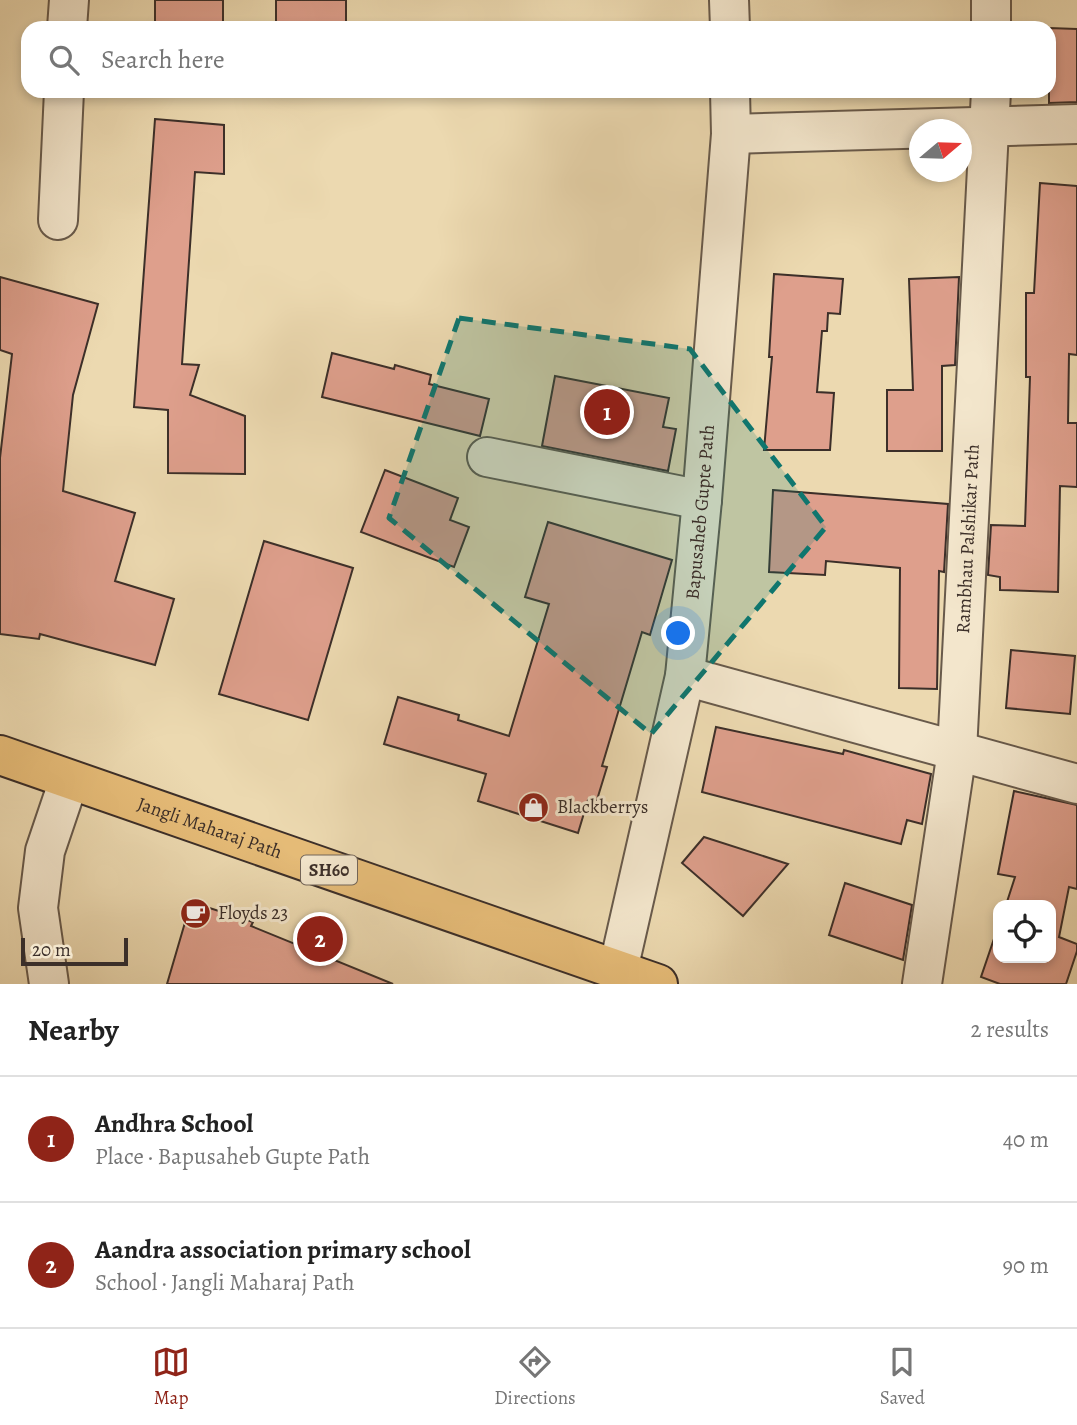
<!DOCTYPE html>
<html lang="en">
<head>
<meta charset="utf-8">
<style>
  :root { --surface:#fff; --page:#f6f6f6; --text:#222; --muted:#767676; --line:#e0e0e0; --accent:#8f2418 }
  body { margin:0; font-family:Alegreya,serif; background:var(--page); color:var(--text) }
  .controls { position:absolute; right:21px; bottom:21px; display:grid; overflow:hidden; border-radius:14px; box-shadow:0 4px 10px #0003 }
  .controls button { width:63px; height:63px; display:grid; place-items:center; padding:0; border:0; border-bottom:2px solid var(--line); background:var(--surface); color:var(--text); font:35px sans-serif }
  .compass { position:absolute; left:909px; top:119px; width:63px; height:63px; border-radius:50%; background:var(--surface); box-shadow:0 4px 10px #0003; rotate:71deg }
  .scale { position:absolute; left:21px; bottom:18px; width:107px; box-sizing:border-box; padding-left:7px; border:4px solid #3c2f29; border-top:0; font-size:19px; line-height:24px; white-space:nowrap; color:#3c2f29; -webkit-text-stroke:5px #f3e6cc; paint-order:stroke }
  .you { position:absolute; left:679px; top:634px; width:24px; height:24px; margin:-18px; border:5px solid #fff; border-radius:50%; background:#1a73e8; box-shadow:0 0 0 10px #1a73e833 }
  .badge { display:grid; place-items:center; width:46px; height:46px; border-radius:50%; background:var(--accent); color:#fff; font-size:23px; font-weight:700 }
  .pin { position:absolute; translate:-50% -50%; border:4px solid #fff; box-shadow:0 2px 7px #0006 }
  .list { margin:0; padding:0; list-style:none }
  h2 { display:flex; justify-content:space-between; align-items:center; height:91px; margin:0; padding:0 28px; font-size:30px }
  h2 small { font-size:23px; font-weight:400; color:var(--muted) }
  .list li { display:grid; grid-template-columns:46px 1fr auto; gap:21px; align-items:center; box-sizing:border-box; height:126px; padding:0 28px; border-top:2px solid var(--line) }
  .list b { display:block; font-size:26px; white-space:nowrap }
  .list p { margin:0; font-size:23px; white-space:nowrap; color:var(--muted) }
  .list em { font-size:23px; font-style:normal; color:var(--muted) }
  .icon { flex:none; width:38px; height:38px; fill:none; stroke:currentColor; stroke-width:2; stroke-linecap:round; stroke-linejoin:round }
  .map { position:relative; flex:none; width:1077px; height:984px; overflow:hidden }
  .search { position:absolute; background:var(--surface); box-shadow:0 4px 10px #0003; left:21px; right:21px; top:21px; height:77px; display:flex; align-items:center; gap:18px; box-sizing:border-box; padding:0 24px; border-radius:21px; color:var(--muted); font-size:26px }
  .sheet { height:343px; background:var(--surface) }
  nav { display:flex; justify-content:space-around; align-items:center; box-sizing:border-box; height:98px; border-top:2px solid var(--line); background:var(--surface); font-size:19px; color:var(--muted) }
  nav a { display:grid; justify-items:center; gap:4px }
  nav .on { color:var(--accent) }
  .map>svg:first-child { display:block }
  .building { fill:#de9f8c; stroke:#3c2f29; stroke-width:2 }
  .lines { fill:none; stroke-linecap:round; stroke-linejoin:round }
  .minor-casing { stroke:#685a4b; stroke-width:42 }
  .major-casing { stroke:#3c2f29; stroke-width:42 }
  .minor { stroke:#f3e6cc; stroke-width:38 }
  .major { stroke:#e6bc78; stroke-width:38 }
  .marked { fill:#0f766e; fill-opacity:0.2; stroke:#0f766e; stroke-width:5; stroke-dasharray:14 9; stroke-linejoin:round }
  .labels { text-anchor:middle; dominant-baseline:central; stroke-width:6; stroke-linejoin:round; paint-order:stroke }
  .shield { fill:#f3e6cc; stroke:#73665a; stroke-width:2 }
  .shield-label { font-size:18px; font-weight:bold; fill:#3c2f29 }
  .street-label { font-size:19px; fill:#3c2f29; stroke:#f3e6cc }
  .poi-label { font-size:19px; fill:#3c2f29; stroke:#f3e6cc; text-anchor:start }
</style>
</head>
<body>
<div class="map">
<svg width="1077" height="984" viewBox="0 0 1077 984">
  <rect width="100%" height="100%" fill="#ecd9b0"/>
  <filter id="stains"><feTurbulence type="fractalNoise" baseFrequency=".00286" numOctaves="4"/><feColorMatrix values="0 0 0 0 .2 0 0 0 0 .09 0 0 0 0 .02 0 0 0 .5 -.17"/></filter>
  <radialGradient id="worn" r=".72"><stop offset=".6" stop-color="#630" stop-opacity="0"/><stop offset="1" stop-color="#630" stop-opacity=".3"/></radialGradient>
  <g class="building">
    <rect x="155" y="0" width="68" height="28"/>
    <rect x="276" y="0" width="70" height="28"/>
    <path d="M 1049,28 L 1077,29 L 1077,102 L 1049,103 Z"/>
    <path d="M 155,119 L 224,125 L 224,174 L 195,172 L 182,364 L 199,365 L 190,395 L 245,416 L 245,474 L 168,473 L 168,410 L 134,407 Z"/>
    <path d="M 1040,183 L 1077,186 L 1077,355 L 1069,354 L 1068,423 L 1077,423 L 1077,487 L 1060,486 L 1058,592 L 1000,590 L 1000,577 L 988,575 L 991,525 L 1025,526 L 1030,377 L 1026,377 L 1026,293 L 1034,293 Z"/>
    <path d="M 774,274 L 843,279 L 840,314 L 828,313 L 827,331 L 822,331 L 817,392 L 834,393 L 830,450 L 764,450 L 772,357 L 769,357 Z"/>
    <path d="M 0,277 L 98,304 L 73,395 L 63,491 L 135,513 L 115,581 L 174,599 L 155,665 L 40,634 L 39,639 L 0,634 L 0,458 L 12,354 L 0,350 Z"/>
    <path d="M 959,277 L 955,365 L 942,366 L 942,451 L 887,451 L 887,390 L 913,390 L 909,279 Z"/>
    <path d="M 332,353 L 394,369 L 395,365 L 431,375 L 429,384 L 489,399 L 480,436 L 322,397 Z"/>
    <path d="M 555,376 L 669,398 L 663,427 L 676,429 L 668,471 L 542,446 Z"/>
    <path d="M 385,470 L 458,498 L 450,520 L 469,527 L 454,567 L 361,532 Z"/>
    <path d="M 773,490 L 948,504 L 944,572 L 939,571 L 937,689 L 899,688 L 900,568 L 826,561 L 825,575 L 769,572 Z"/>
    <path d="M 548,522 L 672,560 L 650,635 L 642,632 L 602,766 L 607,767 L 596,803 L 588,800 L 578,833 L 478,801 L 486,774 L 384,744 L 398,697 L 459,715 L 458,720 L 509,736 L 549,604 L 525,597 Z"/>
    <path d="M 264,541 L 353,568 L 308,720 L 219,694 Z"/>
    <path d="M 1011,650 L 1075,656 L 1070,714 L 1006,708 Z"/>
    <path d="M 716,727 L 843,754 L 844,750 L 931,774 L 922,824 L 907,820 L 901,844 L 702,792 Z"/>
    <path d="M 1014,791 L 1077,805 L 1077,889 L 1069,887 L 1059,937 L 1077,944 L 1077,951 L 1066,984 L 1000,984 L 981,977 L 998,927 L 998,958 L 1051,958 L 1051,905 L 1006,905 L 1015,877 L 998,874 Z"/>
    <path d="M 704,837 L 788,864 L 743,916 L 682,863 Z"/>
    <path d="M 845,883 L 912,905 L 903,960 L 829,935 Z"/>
    <path d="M 191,902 L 253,922 L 251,926 L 393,984 L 167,984 Z"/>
  </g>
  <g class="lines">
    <defs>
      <g id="minor">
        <path d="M 729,0 L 730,28"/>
        <path d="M 67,28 L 69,0"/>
        <path d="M 991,28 L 991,0"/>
        <path d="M 731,134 L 1077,124"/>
        <path d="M 58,220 L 64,91"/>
        <path d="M 487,457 L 702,500"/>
        <path d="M 685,676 L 1077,784"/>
        <path id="s1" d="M 618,970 L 685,676 L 702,500 L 731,134 L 730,91"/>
        <path d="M 49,984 L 38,908 L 45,851 L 69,780"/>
        <path id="s2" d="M 922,984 L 957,751 L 991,91"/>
      </g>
      <g id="major">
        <path id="s3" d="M 0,755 L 658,984"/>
      </g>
    </defs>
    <use href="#minor" class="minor-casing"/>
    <use href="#major" class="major-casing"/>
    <use href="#minor" class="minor"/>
    <use href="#major" class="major"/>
  </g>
  <path class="marked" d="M 459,318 L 690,349 L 826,527 L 651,734 L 389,518 Z"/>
  <defs>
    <symbol id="shop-disc" viewBox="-11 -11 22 22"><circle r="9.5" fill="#8f2418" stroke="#f3e6cc"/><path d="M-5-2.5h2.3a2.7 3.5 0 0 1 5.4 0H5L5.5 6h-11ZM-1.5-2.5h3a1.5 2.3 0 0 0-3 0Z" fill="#fff"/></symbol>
    <symbol id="cafe-disc" viewBox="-11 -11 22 22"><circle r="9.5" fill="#8f2418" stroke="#f3e6cc"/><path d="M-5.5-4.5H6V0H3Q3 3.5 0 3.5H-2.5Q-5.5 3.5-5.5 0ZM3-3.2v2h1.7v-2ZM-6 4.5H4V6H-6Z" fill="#fff"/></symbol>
  </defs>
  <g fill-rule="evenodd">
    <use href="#shop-disc" x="516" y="790" width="35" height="35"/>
    <use href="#cafe-disc" x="178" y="896" width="35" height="35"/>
  </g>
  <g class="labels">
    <rect class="shield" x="301" y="855.5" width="56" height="29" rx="5"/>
    <g class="shield-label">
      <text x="329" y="870">SH60</text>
    </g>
    <g class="street-label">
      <text stroke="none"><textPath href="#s1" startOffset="466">Bapusaheb Gupte Path</textPath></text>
      <text stroke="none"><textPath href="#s2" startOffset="448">Rambhau Palshikar Path</textPath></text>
      <text stroke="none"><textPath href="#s3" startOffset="222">Jangli Maharaj Path</textPath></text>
    </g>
    <g class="poi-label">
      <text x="557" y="807">Blackberrys</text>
      <text x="218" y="913">Floyds 23</text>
    </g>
  </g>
  <rect width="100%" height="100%" filter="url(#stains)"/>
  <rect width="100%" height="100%" fill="url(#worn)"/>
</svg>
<div class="controls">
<button><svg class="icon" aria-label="locate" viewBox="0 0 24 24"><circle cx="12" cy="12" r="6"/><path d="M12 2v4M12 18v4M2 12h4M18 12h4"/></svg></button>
</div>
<svg class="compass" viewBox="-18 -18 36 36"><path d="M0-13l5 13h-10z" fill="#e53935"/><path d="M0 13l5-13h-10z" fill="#767676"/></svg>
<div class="scale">20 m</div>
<div class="you"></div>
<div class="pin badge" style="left:607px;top:412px">1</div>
<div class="pin badge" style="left:320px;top:939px">2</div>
<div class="search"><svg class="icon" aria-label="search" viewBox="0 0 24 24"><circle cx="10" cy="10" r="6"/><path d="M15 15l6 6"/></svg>Search here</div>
</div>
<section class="sheet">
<h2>Nearby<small>2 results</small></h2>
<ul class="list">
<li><span class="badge">1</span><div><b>Andhra School</b><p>Place · Bapusaheb Gupte Path</p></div><em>40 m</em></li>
<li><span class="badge">2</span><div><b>Aandra association primary school</b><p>School · Jangli Maharaj Path</p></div><em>90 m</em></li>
</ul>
</section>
<nav>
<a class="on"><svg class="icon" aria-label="map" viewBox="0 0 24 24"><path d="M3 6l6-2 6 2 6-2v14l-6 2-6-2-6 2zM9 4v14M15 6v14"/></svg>Map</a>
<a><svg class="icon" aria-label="directions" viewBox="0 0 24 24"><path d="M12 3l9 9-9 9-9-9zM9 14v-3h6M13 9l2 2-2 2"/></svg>Directions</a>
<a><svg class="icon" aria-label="saved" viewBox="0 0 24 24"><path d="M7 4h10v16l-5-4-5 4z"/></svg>Saved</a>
</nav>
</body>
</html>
